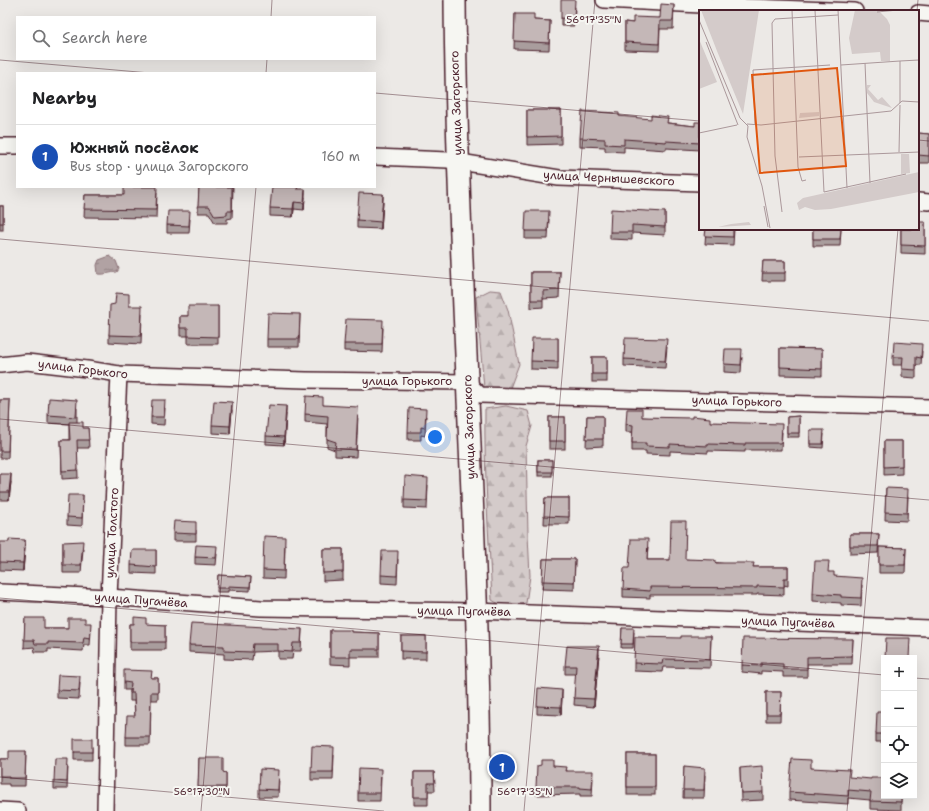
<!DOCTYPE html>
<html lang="en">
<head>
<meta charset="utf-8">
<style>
  :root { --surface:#fff; --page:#f2f2f2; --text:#202124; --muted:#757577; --line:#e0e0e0; --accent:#d1495b }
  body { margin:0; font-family:"Shantell Sans",sans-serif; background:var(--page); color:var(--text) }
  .controls { position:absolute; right:12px; bottom:12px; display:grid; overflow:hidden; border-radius:0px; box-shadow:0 4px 16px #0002 }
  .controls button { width:36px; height:36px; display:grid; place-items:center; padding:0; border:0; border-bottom:1px solid var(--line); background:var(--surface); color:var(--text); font:20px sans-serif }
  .you { position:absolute; left:435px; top:437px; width:14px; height:14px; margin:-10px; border:3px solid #fff; border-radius:50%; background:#1a73e8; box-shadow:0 0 0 6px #1a73e833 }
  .badge { display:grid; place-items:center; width:26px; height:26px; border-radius:50%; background:var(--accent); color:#fff; font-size:13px; font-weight:700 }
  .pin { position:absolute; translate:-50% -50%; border:2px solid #fff; box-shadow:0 1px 4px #0006 }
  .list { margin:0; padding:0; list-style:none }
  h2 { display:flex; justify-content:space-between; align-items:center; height:52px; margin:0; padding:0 16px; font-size:17px }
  h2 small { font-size:13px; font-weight:400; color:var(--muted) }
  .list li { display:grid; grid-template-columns:26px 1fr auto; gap:12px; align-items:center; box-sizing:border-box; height:64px; padding:0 16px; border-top:1px solid var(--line) }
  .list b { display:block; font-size:15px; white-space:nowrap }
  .list p { margin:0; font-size:13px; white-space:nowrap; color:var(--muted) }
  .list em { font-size:13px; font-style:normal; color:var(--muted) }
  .icon { flex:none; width:22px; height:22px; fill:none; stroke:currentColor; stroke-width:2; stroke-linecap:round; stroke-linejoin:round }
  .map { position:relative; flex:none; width:929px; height:811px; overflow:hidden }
  .search { position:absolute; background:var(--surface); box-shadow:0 4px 16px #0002; left:16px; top:16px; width:360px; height:44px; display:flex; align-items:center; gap:10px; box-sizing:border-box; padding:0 14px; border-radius:0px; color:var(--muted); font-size:15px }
  .panel { position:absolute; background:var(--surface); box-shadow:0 4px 16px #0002; left:16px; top:72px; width:360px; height:116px; border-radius:0px }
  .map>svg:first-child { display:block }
  .forest { fill:url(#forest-firs); stroke:#8f757a }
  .water { fill:url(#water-ripples); stroke:#886e73 }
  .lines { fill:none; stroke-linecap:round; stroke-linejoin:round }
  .minor-casing { stroke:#4a1f2b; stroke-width:18 }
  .secondary-casing { stroke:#4a1f2b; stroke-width:24 }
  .minor { stroke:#f6f6f2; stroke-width:15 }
  .secondary { stroke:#f6f6f2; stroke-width:21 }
  .wall { fill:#a99d9d; stroke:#4a1f2b }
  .shaded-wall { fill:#898080; stroke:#4a1f2b }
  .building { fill:#c4b7b7; stroke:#4a1f2b }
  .ticks { fill:none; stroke:#4a1f2b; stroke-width:1; stroke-opacity:0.45 }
  .labels { text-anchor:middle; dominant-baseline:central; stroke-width:4; stroke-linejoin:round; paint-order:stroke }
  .street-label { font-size:12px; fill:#4a1f2b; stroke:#f6f6f2 }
  .inset-road { fill:none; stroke:#ab989b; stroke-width:1 }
  .view { fill:#e0560e; fill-opacity:0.15; stroke:#e0560e; stroke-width:2 }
  .inset-edge { fill:none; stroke:#4a1f2b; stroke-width:2 }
  .ticks-label { font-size:10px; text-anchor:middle; fill:#4a1f2b; stroke:#f6f6f2; stroke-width:4; stroke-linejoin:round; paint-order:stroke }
</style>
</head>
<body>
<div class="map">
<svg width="929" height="811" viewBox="0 0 929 811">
  <defs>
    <pattern id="forest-firs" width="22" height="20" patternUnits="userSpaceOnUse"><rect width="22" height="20" fill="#d4cbca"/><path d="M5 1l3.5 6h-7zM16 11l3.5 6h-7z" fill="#b8aeae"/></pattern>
    <pattern id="water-ripples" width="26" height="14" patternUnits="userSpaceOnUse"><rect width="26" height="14" fill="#b1a2a3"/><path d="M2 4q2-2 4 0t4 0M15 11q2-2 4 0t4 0" fill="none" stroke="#928385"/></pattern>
  </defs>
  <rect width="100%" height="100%" fill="#ece9e6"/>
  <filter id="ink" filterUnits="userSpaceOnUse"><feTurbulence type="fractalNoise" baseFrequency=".025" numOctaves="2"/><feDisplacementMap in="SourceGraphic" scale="8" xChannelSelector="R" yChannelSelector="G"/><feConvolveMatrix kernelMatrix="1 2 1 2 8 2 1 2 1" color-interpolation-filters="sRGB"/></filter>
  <g filter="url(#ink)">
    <g class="forest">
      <path d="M 490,290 L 501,291 L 508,310 L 519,364 L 510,388 L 484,388 L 476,297 Z"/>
      <path d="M 506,406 L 528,411 L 532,426 L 526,446 L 528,535 L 530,576 L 526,603 C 514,606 502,607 492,600 C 489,537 484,473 485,409 Z"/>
    </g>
    <path class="water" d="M 110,256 L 116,261 L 119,269 L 117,272 C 111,272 105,275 98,274 L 97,265 L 99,260 Z"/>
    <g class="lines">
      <defs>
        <g id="minor">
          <path d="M 604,0 L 720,6 L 855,11"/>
          <path d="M 918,13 L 929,14"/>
          <path d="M 0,146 L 17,146"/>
          <path d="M 375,157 L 448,160 L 559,178 L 700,183"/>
          <path d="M 918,201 L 929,202"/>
          <path d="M 0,365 L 27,362 L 87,369 L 119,374 L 306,380 L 467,382 L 480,395 L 929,407"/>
          <path d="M 0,592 L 109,597 L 261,608 L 476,611 L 929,628"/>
          <path d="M 0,810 L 18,811"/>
          <path d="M 105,811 L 109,597 L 119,374"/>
        </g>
        <path id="secondary" d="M 455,0 C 457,270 480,540 480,811"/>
      </defs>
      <use href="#minor" class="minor-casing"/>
      <use href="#secondary" class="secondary-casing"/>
      <use href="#minor" class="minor"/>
      <use href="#secondary" class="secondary"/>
    </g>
    <g class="wall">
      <path d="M 674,5 L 673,29 L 660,29 L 659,51 L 625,50 L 625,22 L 633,23 L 660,18 Z"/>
      <path d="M 575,7 L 574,26 L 561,26 L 561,18 Z"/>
      <path d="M 515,14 L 534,20 L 550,21 L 549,50 L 514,49 Z"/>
      <path d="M 527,110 L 561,110 L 561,144 L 527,145 Z"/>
      <path d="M 619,116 L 668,123 L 695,126 L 700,122 L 700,150 L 666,148 L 666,150 L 624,147 L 624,152 L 605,151 L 605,147 L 580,146 L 580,138 Z"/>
      <path d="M 918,133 L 929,134 L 929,163 L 918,163 L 918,166 Z"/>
      <path d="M 199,187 L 233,187 L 232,218 L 227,219 L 227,223 L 215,223 L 209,213 L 198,213 Z"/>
      <path d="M 298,189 L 305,197 L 304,210 L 294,209 L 293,217 L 270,216 L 270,208 Z"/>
      <path d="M 157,193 L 156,218 L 84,217 L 85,195 L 124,195 Z"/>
      <path d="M 383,202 L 381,229 L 357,228 L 357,220 Z"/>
      <rect x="0" y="206" width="3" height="24"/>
      <path d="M 665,212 L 665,235 L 632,233 L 632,240 L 610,239 L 610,232 Z"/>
      <path d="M 190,219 L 189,233 L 167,233 L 167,225 Z"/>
      <path d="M 549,219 L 548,239 L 525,239 L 525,231 Z"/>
      <path d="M 925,222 L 925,254 L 901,253 L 901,229 Z"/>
      <path d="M 706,229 L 734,229 L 733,245 L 705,244 Z"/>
      <path d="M 813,229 L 841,229 L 840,246 L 813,246 Z"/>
      <path d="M 763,261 L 785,261 L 785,281 L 762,281 Z"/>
      <path d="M 531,272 L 560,272 L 559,298 L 543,299 L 543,307 L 531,308 Z"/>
      <path d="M 115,304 L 129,306 L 142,314 L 141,344 L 109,342 L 109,335 Z"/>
      <path d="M 218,306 L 218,344 L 188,344 L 188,336 L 180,336 L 180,316 L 188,316 Z"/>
      <path d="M 300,314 L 299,347 L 267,347 L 267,339 Z"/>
      <path d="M 383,328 L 382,352 L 344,351 L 344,344 Z"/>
      <path d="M 558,338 L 558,370 L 531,369 L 531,361 Z"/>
      <path d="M 667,347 L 665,368 L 624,366 L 624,359 Z"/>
      <path d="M 780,348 L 822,349 L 822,376 L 780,375 Z"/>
      <path d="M 922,351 L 921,365 L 916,365 L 916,378 L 902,377 L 902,365 L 893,365 L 893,357 Z"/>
      <rect x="592" y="357" width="15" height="25"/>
      <path d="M 742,357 L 741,373 L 724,372 L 724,364 Z"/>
      <path d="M 0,400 L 10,400 L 8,458 L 0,458 Z"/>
      <path d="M 323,405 L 358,415 L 356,457 L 335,456 L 335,450 L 327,447 L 327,424 L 305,422 L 305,414 Z"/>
      <path d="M 77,408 L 77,422 L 83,428 L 88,428 L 89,448 L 77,448 L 78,478 L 62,479 L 61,440 L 69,440 L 69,424 L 48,423 L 48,415 Z"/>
      <path d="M 165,408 L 164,425 L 151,424 L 151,417 Z"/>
      <path d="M 232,410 L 230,434 L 212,433 L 212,425 Z"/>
      <path d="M 286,414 L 284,445 L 266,444 L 266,436 Z"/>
      <path d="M 426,416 L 425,436 L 421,435 L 421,440 L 408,440 L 408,432 Z"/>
      <path d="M 587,416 L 603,416 L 603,446 L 586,447 Z"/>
      <path d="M 799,416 L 799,437 L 787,437 L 787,417 Z"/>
      <rect x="549" y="417" width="16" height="32"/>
      <path d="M 642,417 L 710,422 L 782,432 L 781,450 L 745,450 L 745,452 L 708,451 L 708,453 L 670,451 L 670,455 L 646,454 L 646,451 L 632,451 L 632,432 L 626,432 L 626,424 Z"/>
      <path d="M 810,430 L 824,434 L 823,448 L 810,447 Z"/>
      <path d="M 884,441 L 902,441 L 902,474 L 884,475 Z"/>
      <rect x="538" y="460" width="14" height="16"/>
      <path d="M 0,474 L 11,482 L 9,500 L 0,500 Z"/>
      <path d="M 428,485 L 427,509 L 404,508 L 404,500 Z"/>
      <path d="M 886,488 L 908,496 L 907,521 L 885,520 Z"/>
      <path d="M 83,495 L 82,526 L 67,525 L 67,517 Z"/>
      <path d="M 545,498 L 569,498 L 569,524 L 544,524 Z"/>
      <path d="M 196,530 L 196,541 L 173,541 L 173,533 Z"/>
      <path d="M 850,534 L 879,534 L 878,553 L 850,554 Z"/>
      <path d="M 0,542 L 25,548 L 23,571 L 0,570 Z"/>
      <path d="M 63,542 L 83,549 L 81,573 L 63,573 Z"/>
      <path d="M 285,545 L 284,579 L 263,578 L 263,570 Z"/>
      <path d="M 648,547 L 647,560 L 670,560 L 685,559 L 754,567 L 788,567 L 788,586 L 784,585 L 784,595 L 757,594 L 757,595 L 650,595 L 650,598 L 623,597 L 623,589 L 629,568 Z"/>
      <path d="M 879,547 L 906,548 L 905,573 L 879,573 Z"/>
      <path d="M 323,549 L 343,549 L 343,580 L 323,581 Z"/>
      <path d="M 156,550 L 156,574 L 131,573 L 131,565 Z"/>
      <path d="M 217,554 L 216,565 L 195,564 L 195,557 Z"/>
      <path d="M 398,559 L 397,584 L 381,583 L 381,575 Z"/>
      <path d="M 543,559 L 575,559 L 574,590 L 542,589 Z"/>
      <path d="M 829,572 L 834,576 L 862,585 L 861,606 L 841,605 L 841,603 L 813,601 L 813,593 Z"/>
      <path d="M 218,575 L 251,577 L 250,591 L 228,590 L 228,592 L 217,592 Z"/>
      <path d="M 25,618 L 44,628 L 68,628 L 85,623 L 91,631 L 90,645 L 84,645 L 83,651 L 48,649 L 48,652 L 35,652 L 34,647 L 24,648 Z"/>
      <path d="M 130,624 L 165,625 L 165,650 L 130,650 Z"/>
      <path d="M 622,628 L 634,632 L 633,648 L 621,648 Z"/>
      <path d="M 302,629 L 301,651 L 293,651 L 292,659 L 278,659 L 278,651 L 253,652 L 252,660 L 224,659 L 224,654 L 189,652 L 189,645 Z"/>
      <path d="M 330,630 L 351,632 L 379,633 L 379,657 L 350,657 L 350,665 L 330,664 Z"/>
      <rect x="401" y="636" width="25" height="23"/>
      <path d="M 711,636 L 710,668 L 663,667 L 662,672 L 634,671 L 634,663 L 681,638 Z"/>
      <path d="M 853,639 L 852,664 L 807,664 L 807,677 L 783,677 L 783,672 L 761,671 L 761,674 L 742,672 L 742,665 Z"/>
      <path d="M 599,654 L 594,707 L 574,705 L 576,674 L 565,674 L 565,666 Z"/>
      <path d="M 152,678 L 158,678 L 158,700 L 151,700 L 150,745 L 126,745 L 126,737 L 135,716 L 134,701 L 130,701 L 130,690 L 124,690 L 124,682 Z"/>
      <path d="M 80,683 L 79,699 L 57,698 L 57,690 Z"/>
      <path d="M 766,692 L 781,692 L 780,721 L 766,721 Z"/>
      <path d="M 562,697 L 561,715 L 537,714 L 537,706 Z"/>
      <path d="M 884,712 L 884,742 L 876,742 L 876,734 Z"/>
      <path d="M 92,747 L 92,760 L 74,760 L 74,752 Z"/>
      <path d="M 26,751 L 25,786 L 9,786 L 9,784 L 0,784 L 0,759 L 9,759 Z"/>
      <rect x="627" y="754" width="28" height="41"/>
      <path d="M 334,755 L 333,780 L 311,780 L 311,772 Z"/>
      <path d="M 199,758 L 223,772 L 226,773 L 226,795 L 198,795 Z"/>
      <path d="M 68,766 L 67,789 L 54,789 L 54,781 Z"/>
      <path d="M 553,766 L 566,771 L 593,778 L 592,796 L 580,796 L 580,794 L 536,795 L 536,787 Z"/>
      <path d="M 684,766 L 705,775 L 704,798 L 683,798 Z"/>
      <path d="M 740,768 L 763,792 L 763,800 L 741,801 Z"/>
      <path d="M 811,768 L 850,778 L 901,796 L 901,810 L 870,809 L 870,800 L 848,798 L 848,804 L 789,800 L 789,792 Z"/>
      <path d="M 414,772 L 434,772 L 435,791 L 428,791 L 428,805 L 414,805 Z"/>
      <path d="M 381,776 L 380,801 L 358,801 L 358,793 Z"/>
      <path d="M 279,778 L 278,797 L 259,797 L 259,789 Z"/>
    </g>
    <g class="shaded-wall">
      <path d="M 305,189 L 305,197 L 304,210 L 304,203 Z"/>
      <path d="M 383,194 L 383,202 L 381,229 L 381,222 Z"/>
      <path d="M 294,202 L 294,209 L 293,217 L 293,209 Z"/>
      <path d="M 232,402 L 232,410 L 230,434 L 230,426 Z"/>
      <path d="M 286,406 L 286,414 L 284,445 L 284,437 Z"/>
      <path d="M 11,474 L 11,482 L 9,500 L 9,492 Z"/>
      <path d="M 25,540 L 25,548 L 23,571 L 23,563 Z"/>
      <path d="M 599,646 L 599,654 L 594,707 L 594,699 Z"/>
      <path d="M 562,690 L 562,697 L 561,715 L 561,707 Z"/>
    </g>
    <g class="building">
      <path d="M 561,0 L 575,0 L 574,19 L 561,18 Z"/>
      <path d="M 661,4 L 674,5 L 673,21 L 660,21 L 659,44 L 625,42 L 625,22 L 633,23 L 633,17 L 660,18 Z"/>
      <path d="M 515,14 L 534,14 L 534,20 L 550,21 L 549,43 L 514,41 Z"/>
      <path d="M 527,110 L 561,110 L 561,136 L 527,137 Z"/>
      <path d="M 582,111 L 619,113 L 619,116 L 651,119 L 651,115 L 668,117 L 667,123 L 695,126 L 695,122 L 700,122 L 700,143 L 666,141 L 666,142 L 624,139 L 624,145 L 605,144 L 605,139 L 580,138 Z"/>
      <path d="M 918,133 L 929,134 L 929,156 L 918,155 L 918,159 Z"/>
      <path d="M 124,187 L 157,187 L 156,210 L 84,209 L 85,195 L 124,195 Z"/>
      <path d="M 199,187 L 232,187 L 232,211 L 227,211 L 227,215 L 215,216 L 209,206 L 198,206 Z"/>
      <path d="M 272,187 L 298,187 L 297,189 L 305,189 L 304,203 L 294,202 L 293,209 L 270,208 Z"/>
      <path d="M 359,193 L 383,194 L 381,222 L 357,220 Z"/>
      <rect x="0" y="206" width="3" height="17"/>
      <path d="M 611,209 L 665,212 L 665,227 L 632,225 L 632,232 L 610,232 Z"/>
      <path d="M 168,211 L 190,211 L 189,226 L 167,225 Z"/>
      <path d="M 526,211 L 549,211 L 548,231 L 525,231 Z"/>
      <path d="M 918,222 L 925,222 L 925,246 L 901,245 L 901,229 L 918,229 Z"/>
      <path d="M 706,229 L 733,229 L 733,237 L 705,236 Z"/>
      <path d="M 813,229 L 841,229 L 840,239 L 813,239 Z"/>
      <path d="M 763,261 L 785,261 L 785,273 L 762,273 Z"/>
      <path d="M 531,272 L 560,272 L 559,290 L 543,291 L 543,300 L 531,300 Z"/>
      <path d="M 116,293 L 129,294 L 129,306 L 142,306 L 141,336 L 109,335 L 110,305 L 115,304 Z"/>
      <path d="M 188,306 L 218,306 L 218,337 L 188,336 L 188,328 L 180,328 L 180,316 L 188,316 Z"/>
      <path d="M 268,313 L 300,314 L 299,339 L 267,339 Z"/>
      <path d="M 346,319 L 383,320 L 382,344 L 344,344 Z"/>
      <path d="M 532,338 L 558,338 L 558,362 L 531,361 Z"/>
      <path d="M 625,338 L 667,339 L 665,361 L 624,359 Z"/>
      <path d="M 894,342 L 922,344 L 921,358 L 916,357 L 916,370 L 902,369 L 903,357 L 893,357 Z"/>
      <path d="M 780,348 L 822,349 L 822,369 L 780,367 Z"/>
      <path d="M 725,349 L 742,349 L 741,365 L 724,364 Z"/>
      <rect x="592" y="357" width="15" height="17"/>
      <path d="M 306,396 L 323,397 L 323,405 L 358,407 L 356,449 L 335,449 L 336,442 L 327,439 L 328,416 L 305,414 Z"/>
      <path d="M 49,398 L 77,400 L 76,417 L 48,415 Z"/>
      <path d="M 0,400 L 10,400 L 8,451 L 0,451 Z"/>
      <path d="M 152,400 L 165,400 L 164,417 L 151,417 Z"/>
      <path d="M 214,401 L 232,402 L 230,426 L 212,425 Z"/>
      <path d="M 269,405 L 286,406 L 284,437 L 266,436 Z"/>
      <path d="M 409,408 L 426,409 L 425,428 L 421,427 L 421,432 L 408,432 Z"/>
      <path d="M 627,409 L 642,409 L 642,417 L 692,418 L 692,416 L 710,418 L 710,422 L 782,424 L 781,443 L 745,443 L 745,445 L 708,444 L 708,446 L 670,444 L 670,447 L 646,446 L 646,443 L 632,443 L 633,425 L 626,424 Z"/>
      <path d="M 587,416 L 603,416 L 603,439 L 586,439 Z"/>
      <path d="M 799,416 L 799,433 L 787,433 L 787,417 Z"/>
      <rect x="549" y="417" width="16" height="24"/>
      <path d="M 69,422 L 83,422 L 83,428 L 88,428 L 89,440 L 77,440 L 78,470 L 62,471 L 61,440 L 70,440 Z"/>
      <path d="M 810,430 L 824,430 L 823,444 L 810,444 Z"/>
      <path d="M 884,441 L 902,441 L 902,466 L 884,467 Z"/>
      <rect x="538" y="460" width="14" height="12"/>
      <path d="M 0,474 L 11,474 L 9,492 L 0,492 Z"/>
      <path d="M 405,476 L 428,478 L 427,501 L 404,500 Z"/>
      <path d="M 886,488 L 908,489 L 907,513 L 885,512 Z"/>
      <path d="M 68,495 L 83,495 L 82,518 L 67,517 Z"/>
      <path d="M 545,498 L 569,498 L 569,517 L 544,516 Z"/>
      <path d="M 174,521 L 196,522 L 196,534 L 173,533 Z"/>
      <path d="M 671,521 L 686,521 L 685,559 L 715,560 L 715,563 L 754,563 L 753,567 L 788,567 L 788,578 L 784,578 L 784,587 L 757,586 L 757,588 L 650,587 L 650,591 L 623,589 L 624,568 L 629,568 L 631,539 L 648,539 L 647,560 L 670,560 Z"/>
      <path d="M 850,534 L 879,534 L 878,546 L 850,546 Z"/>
      <path d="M 264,536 L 285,537 L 284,571 L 263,570 Z"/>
      <path d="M 9,539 L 25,540 L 23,563 L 0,562 L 0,542 L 9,542 Z"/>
      <path d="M 83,541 L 81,565 L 63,565 L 63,542 Z"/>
      <path d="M 196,545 L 217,546 L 216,558 L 195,557 Z"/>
      <path d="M 879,547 L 906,548 L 905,565 L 879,565 Z"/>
      <path d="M 323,549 L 343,549 L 343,572 L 323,573 Z"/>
      <path d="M 132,550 L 156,550 L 156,567 L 131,565 Z"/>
      <path d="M 382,551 L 398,551 L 397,576 L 381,575 Z"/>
      <path d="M 543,559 L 575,559 L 574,582 L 542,581 Z"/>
      <path d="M 815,561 L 829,561 L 828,572 L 834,572 L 834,576 L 862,578 L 861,598 L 841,597 L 841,595 L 813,593 Z"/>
      <path d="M 218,575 L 251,577 L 250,587 L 228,586 L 228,588 L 217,588 Z"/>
      <path d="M 134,617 L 146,618 L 146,624 L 165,625 L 165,642 L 130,642 L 130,624 L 134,624 Z"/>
      <path d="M 25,618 L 44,618 L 44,628 L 68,628 L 68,618 L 85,618 L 85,623 L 91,623 L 90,638 L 84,637 L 83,643 L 48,642 L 48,644 L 35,644 L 34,640 L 24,640 Z"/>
      <path d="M 191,623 L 302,629 L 301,643 L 293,643 L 292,652 L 278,651 L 278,644 L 253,644 L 252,652 L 224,651 L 224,646 L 189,645 Z"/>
      <path d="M 622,628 L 634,628 L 633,644 L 621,644 Z"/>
      <path d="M 330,630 L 351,630 L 351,632 L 379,633 L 379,649 L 350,649 L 350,657 L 330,657 Z"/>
      <path d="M 401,636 L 426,636 L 426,652 L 401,651 Z"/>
      <path d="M 681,636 L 711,636 L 710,660 L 663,659 L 662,664 L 634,663 L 635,637 L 681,638 Z"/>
      <path d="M 743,638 L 853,639 L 852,656 L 807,657 L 807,669 L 783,669 L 783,664 L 761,663 L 761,666 L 742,665 Z"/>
      <path d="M 886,638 L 910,638 L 909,658 L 885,658 Z"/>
      <path d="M 567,646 L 599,646 L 594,699 L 574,698 L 576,666 L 565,666 Z"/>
      <path d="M 124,670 L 152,671 L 151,678 L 158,678 L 158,692 L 151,692 L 150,737 L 126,737 L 127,716 L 135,716 L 134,693 L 130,693 L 131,683 L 124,682 Z"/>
      <path d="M 58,675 L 80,676 L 79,691 L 57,690 Z"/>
      <path d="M 538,688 L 562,690 L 561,707 L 537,706 Z"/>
      <path d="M 766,692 L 781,692 L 780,714 L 766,714 Z"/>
      <path d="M 877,712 L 884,712 L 884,734 L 876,734 Z"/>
      <rect x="74" y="739" width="18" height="13"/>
      <path d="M 312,746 L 334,747 L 333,772 L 311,772 Z"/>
      <path d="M 9,751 L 26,751 L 25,778 L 9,778 L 9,776 L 0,776 L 0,759 L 9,759 Z"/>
      <rect x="627" y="754" width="28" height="33"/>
      <path d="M 199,758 L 223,758 L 223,772 L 226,773 L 226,787 L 198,787 Z"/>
      <path d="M 55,759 L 68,759 L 67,782 L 54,781 Z"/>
      <path d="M 792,759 L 811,760 L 811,768 L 850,770 L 849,777 L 871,779 L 871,778 L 884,778 L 884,796 L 901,796 L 901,802 L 870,801 L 871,792 L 848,790 L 848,796 L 789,792 Z"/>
      <path d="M 541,760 L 553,760 L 553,766 L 566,767 L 565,771 L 593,771 L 592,789 L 580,788 L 580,787 L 536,787 L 537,766 L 541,765 Z"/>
      <path d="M 684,766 L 705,768 L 704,790 L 683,790 Z"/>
      <path d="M 762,766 L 763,792 L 741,793 L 740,768 Z"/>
      <path d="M 359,768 L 381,769 L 380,793 L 358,793 Z"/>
      <path d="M 260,769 L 279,770 L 278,790 L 259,789 Z"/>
      <path d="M 414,772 L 434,772 L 435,783 L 428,783 L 428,797 L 414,797 Z"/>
    </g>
  </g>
  <path class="ticks" d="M 917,11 L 918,0M 271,17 L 272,0M 0,60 L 150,73M 266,73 L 267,59M 375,93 L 700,121M 918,140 L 929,141M 0,239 L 929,321M 0,419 L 929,500M 0,598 L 884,675M 914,678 L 929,679M 0,777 L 384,811M 201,811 L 256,187M 524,811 L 595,0M 847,811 L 898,229"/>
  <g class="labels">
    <g class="street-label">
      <text transform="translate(456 103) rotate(-92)">улица Загорского</text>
      <text transform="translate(609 178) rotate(3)">улица Чернышевского</text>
      <text transform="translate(83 369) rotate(7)">улица Горького</text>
      <text x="407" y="381">улица Горького</text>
      <text transform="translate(737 401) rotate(2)">улица Горького</text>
      <text transform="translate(469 427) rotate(-92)">улица Загорского</text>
      <text transform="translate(112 533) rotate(-87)">улица Толстого</text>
      <text transform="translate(141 600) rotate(4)">улица Пугачёва</text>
      <text transform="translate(464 611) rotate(1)">улица Пугачёва</text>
      <text transform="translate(788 622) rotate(2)">улица Пугачёва</text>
    </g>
  </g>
  <g transform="translate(699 10)">
    <rect width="220" height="220" fill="#ece9e6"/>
    <path d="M 2,0 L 60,0 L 44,104 L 18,41 ZM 0,29 L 18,72 L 0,79 Z" fill="#d4cbca"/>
    <path d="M 168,75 L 172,75 L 169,79 L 179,90 L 183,87 L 193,98 L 175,92 L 168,83 ZM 120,102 L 120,106 L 100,108 L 101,103 ZM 202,144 L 210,144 L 211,163 L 202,164 ZM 50,212 L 52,215 L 19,217 L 32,214 Z" fill="#d4cbca"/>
    <path d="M 156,0 L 179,0 L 188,9 L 191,15 L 191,51 L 182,51 L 181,42 L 153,44 L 150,28 Z" fill="#d4cbca"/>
    <path d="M 220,162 L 220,182 L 132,199 L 116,200 L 106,197 L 100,200 L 98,193 L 104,188 Z" fill="#d4cbca"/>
    <path class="inset-road" d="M 93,0 L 99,157 L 103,171 L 107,170M 116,0 L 125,182 L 207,164M 139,0 L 148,178M 178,2 L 199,0M 0,10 L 41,108 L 49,116 L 48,127 L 63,176 L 71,218M 7,32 L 39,115M 166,53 L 171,173M 142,55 L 201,51M 201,93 L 201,51 L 220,50M 48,114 L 62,115 L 192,101 L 203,91 L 220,92M 56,115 L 54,60 L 131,55M 0,123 L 38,115M 200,142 L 201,95M 100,147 L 220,142M 65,196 L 69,217M 83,202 L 76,146 L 73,13 L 76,9 L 139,5"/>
    <path class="view" d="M 138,58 L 147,156 L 61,163 L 53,65 Z"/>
    <rect width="220" height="220" class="inset-edge"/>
  </g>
  <g class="ticks-label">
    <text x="594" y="23">56°17'35"N</text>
    <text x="202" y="795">56°17'30"N</text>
    <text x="525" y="795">56°17'35"N</text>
  </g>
</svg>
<div class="controls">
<button>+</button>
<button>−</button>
<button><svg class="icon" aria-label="locate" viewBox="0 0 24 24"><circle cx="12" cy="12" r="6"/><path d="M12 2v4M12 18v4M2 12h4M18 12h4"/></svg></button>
<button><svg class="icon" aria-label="layers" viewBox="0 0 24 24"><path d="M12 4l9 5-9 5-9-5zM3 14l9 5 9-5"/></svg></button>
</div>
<div class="you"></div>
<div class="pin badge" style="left:502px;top:767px;background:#1a4fb4">1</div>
<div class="search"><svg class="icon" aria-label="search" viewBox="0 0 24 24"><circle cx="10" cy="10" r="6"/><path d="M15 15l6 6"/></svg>Search here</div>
<section class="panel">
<h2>Nearby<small></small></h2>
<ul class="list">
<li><span class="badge" style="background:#1a4fb4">1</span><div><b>Южный посёлок</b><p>Bus stop · улица Загорского</p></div><em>160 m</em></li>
</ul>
</section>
</div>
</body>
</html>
